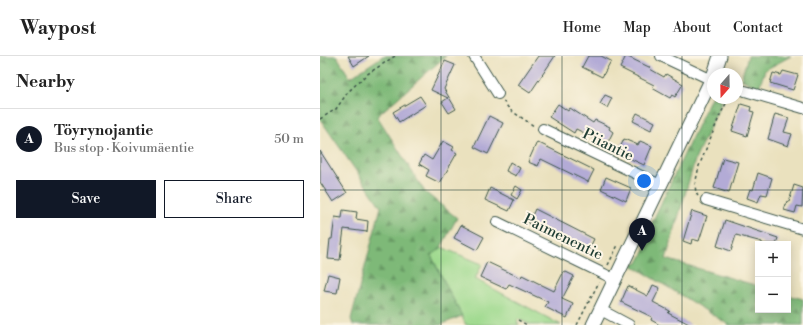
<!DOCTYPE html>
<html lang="en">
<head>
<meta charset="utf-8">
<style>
  :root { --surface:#fff; --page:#f2f2f2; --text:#222; --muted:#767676; --line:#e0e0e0; --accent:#111827 }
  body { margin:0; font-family:"Libre Bodoni",serif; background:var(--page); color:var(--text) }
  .controls { position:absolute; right:12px; bottom:12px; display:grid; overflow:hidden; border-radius:0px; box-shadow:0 2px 10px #0003 }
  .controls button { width:36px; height:36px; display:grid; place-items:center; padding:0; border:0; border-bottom:1px solid var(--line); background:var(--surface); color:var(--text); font:20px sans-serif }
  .compass { position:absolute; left:387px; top:12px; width:36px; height:36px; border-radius:50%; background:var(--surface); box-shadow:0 2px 10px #0003; rotate:200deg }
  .you { position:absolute; left:324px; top:125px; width:14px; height:14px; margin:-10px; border:3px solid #fff; border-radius:50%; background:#1a73e8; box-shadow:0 0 0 6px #1a73e833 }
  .badge { display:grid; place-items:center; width:26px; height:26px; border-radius:50%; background:var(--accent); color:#fff; font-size:13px; font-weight:700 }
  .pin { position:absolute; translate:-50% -33px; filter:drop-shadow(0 1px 2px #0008) }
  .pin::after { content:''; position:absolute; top:21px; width:14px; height:12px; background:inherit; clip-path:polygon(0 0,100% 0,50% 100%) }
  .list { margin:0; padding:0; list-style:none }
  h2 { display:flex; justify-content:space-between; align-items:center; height:52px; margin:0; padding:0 16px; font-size:17px }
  h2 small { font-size:13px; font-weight:400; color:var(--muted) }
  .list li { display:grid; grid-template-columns:26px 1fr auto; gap:12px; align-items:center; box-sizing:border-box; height:60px; padding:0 16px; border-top:1px solid var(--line) }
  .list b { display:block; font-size:15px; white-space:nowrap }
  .list p { margin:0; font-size:13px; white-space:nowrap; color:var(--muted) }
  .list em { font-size:13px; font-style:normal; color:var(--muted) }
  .actions { display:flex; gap:8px; padding:12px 16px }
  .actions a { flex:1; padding:9px 0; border:1px solid var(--accent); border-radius:0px; text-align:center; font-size:14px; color:var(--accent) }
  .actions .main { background:var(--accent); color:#fff }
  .map { position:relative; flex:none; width:483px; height:269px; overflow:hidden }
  header { display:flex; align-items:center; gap:24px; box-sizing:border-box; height:56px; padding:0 20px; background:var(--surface); border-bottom:1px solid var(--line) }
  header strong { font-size:19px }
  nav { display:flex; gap:22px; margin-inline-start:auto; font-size:14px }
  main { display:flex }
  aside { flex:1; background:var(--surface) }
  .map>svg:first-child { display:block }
  .green { fill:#9dd98d; stroke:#5e8b60 }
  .forest { fill:url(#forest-firs); stroke:#4e7b56 }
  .building { fill:#b3abd6 }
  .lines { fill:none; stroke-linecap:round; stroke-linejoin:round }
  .minor-casing { stroke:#3d5649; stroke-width:12 }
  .tertiary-casing { stroke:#3d5649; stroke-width:15 }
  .path { stroke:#3d5649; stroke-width:1.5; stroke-dasharray:3 3; stroke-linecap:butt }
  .minor { stroke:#fff; stroke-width:10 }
  .tertiary { stroke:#fff; stroke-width:13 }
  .grid { fill:none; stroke:#1f3d34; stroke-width:1; stroke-opacity:0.55 }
  .labels { text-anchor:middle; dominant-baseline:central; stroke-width:4; stroke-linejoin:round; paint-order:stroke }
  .street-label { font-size:15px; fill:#1f3d34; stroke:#fcf5e5 }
</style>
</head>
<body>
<header>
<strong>Waypost</strong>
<nav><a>Home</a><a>Map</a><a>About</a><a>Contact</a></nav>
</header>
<main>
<aside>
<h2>Nearby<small></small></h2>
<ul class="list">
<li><span class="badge">A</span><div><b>Töyrynojantie</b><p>Bus stop · Koivumäentie</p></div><em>50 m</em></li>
</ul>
<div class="actions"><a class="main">Save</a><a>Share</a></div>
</aside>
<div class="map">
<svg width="483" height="269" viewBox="0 0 483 269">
  <defs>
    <pattern id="forest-firs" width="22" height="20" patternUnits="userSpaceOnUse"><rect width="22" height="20" fill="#7eb978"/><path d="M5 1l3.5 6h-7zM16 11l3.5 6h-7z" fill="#679863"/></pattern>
  </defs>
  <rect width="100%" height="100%" fill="#fcf5e5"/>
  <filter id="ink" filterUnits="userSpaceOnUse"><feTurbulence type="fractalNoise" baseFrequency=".025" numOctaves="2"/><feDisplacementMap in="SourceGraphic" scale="8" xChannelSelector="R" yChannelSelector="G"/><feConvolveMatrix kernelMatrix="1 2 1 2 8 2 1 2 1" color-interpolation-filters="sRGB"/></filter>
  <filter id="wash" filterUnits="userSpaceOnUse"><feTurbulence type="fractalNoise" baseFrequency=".012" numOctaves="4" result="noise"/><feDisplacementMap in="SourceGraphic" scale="16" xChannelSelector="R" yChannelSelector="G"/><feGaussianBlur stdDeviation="0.9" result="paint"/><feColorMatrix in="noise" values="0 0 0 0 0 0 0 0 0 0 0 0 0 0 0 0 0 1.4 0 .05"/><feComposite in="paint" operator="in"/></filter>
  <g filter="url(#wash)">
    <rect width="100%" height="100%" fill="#eae1be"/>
    <path class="green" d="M 121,191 L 162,208 L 155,223 L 241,269 L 211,269 L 198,263 L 197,266 L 199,269 L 146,269 L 111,199 Z"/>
    <g class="forest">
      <path d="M 0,0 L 17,0 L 30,22 L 63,0 L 126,0 L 57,60 L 105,136 L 137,162 L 120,193 L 111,200 L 142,260 L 120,269 L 33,269 L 31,263 L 61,151 L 0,63 Z"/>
      <path d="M 428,0 L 471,0 L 445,14 L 439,32 L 421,23 Z"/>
      <path d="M 393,37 L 393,42 L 403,42 L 375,104 L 346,203 L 438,230 L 438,254 L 468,254 L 468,239 L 483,243 L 483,269 L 409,269 L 312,209 L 318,207 L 327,190 L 326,179 Z"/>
    </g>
    <g id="blocks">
      <g class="building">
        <path d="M 28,0 L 49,0 L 34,10 Z"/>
        <path d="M 218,0 L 235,0 L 210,37 L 198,29 Z"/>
        <path d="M 268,0 L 281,0 L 291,5 L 282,21 L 262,11 Z"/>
        <path d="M 306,0 L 331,12 L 330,13 L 344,21 L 346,18 L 363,28 L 355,41 L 352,39 L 350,42 L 332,32 L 334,29 L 300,12 Z"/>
        <path d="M 125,5 L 135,9 L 124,33 L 136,53 L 129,57 L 122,46 L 128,42 L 111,34 Z"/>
        <path d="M 463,15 L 478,19 L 473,34 L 450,27 L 453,17 L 461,19 Z"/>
        <path d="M 285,39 L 292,42 L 287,52 L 280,48 Z"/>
        <path d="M 100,40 L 106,49 L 79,66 L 73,56 Z"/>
        <path d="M 238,48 L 248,55 L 250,52 L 273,67 L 275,64 L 290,71 L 289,73 L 293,76 L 287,88 L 256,73 L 254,77 L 229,61 Z"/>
        <path d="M 421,48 L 431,51 L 430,55 L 434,56 L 427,80 L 412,75 Z"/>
        <path d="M 317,57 L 335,66 L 331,74 L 313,65 Z"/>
        <path d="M 455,58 L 469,62 L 464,76 L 472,78 L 468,90 L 448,83 Z"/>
        <path d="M 169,60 L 183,67 L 168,98 L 154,91 Z"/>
        <path d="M 304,83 L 318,89 L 320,85 L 332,90 L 324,109 L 300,98 L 301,95 L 299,94 Z"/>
        <path d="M 123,85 L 134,91 L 132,94 L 137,97 L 120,127 L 106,120 L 109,114 L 99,108 L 104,99 L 112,104 Z"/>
        <path d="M 217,86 L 274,114 L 268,126 L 221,103 L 218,110 L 208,106 Z"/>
        <path d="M 0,95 L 27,137 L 13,146 L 0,126 Z"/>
        <path d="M 403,102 L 418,106 L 409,137 L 394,132 Z"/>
        <path d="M 190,106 L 200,112 L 196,120 L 186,115 Z"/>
        <path d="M 438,117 L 452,122 L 447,139 L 441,138 L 438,146 L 427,142 L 430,133 L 433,134 Z"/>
        <path d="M 286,121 L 311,132 L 306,145 L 281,133 Z"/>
        <path d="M 474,129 L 483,132 L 482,151 L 477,150 L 475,157 L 464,154 L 467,145 L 469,146 Z"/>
        <path d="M 196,130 L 202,134 L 197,143 L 191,139 Z"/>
        <path d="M 170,132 L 194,144 L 189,155 L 165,144 Z"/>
        <path d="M 215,153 L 274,183 L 267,197 L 208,168 Z"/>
        <path d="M 23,154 L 37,156 L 36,163 L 48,165 L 47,176 L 24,173 L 20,204 L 8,203 L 10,183 L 12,183 L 15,161 L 22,162 Z"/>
        <path d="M 372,155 L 387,160 L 379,185 L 372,183 L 371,188 L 363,185 Z"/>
        <path d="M 405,164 L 458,182 L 456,188 L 442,188 L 442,186 L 416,179 L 411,195 L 397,190 Z"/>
        <path d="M 141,169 L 164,181 L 157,194 L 134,182 Z"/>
        <path d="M 167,206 L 201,222 L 202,219 L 234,235 L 244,215 L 254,220 L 242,243 L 253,248 L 247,262 L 225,251 L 228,246 L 189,228 L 186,233 L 160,221 Z"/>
        <path d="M 8,218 L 20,221 L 17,237 L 4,235 Z"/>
        <path d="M 333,229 L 340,232 L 333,246 L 350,255 L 348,257 L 371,269 L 340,269 L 331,264 L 332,261 L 301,246 L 308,230 L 328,240 Z"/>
      </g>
    </g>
  </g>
  <g filter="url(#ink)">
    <use href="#blocks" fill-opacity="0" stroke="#3d5649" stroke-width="1"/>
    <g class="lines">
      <defs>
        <g id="minor">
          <path d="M 154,0 L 178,38"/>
          <path d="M 341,0 L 392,24"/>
          <path d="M 425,35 L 483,52"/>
          <path d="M 223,73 L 340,129"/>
          <path d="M 386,144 L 483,173"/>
          <path d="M 177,166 L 284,218 L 295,224"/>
          <path d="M 281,254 L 309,269"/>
        </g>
        <g id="tertiary">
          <path d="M 394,18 L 400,0"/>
          <path d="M 273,269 L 393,20"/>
        </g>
      </defs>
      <use href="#minor" class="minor-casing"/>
      <use href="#tertiary" class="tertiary-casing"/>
      <g class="path">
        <path d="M 183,45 L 190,54 L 214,70"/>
        <path d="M 0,63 L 16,53 L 28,36 L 46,19 L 75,0"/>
        <path d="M 378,140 L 376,137 L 375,129 L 379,110 L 400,59 L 409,42"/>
        <path d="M 288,209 L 298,189"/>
        <path d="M 198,264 L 207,269"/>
        <path d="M 257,269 L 279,226"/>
      </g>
      <use href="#minor" class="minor"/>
      <use href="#tertiary" class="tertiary"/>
    </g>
  </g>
  <path class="grid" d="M 121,0 L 121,269M 242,0 L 242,269M 362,0 L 362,269M 0,134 L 483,134"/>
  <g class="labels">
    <g class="street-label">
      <text transform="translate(288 89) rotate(26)">Piiantie</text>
      <text transform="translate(243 181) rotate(26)">Paimenentie</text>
    </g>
  </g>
</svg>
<div class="controls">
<button>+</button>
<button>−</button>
</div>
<svg class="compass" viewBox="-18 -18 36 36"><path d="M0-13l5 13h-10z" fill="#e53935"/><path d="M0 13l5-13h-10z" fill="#767676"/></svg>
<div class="you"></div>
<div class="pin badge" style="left:322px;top:195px">A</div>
</div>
</main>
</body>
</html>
